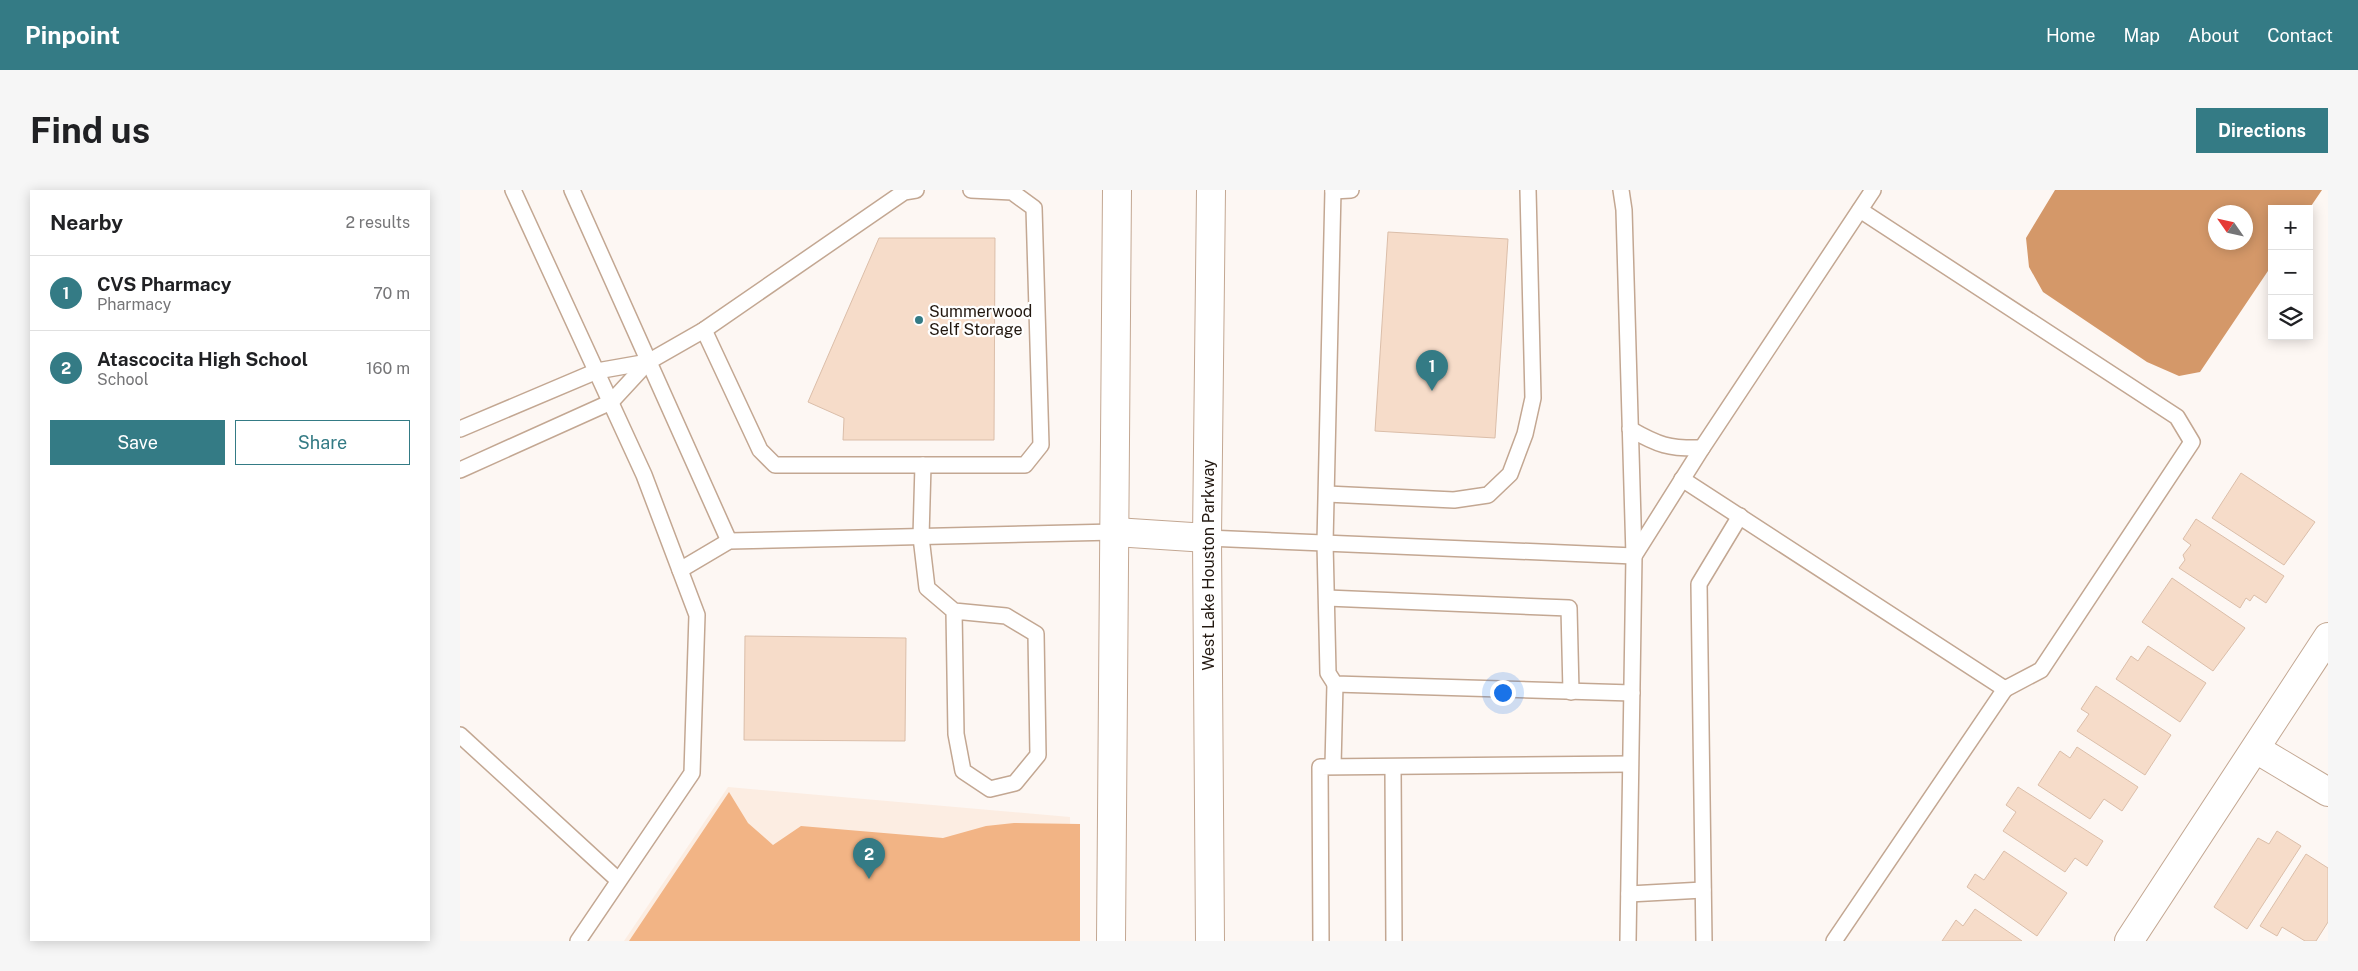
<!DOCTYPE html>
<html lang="en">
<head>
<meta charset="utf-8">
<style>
  :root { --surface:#fff; --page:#f6f6f6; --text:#202124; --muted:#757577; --line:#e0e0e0; --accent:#347b85 }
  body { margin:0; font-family:"Public Sans",sans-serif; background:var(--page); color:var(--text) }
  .controls { position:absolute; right:15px; top:15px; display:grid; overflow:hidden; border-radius:0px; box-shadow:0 2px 12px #0003 }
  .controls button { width:45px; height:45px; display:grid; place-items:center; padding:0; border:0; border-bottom:1px solid var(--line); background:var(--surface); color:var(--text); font:25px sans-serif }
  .compass { position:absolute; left:1748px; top:15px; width:45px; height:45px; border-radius:50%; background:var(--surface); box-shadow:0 2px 12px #0003; rotate:304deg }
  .you { position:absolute; left:1042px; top:502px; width:18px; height:18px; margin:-12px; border:4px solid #fff; border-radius:50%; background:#1a73e8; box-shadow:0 0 0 8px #1a73e833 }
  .badge { display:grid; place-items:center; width:32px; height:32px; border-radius:50%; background:var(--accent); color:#fff; font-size:16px; font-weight:700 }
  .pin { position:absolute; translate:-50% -41px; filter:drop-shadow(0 1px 2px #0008) }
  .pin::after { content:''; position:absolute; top:26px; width:18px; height:15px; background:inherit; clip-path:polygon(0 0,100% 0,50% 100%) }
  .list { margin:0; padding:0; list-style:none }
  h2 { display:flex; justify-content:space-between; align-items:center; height:65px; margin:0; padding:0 20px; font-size:21px }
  h2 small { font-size:16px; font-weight:400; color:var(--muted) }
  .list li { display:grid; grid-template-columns:32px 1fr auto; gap:15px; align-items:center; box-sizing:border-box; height:75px; padding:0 20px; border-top:1px solid var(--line) }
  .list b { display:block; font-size:19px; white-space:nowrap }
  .list p { margin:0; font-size:16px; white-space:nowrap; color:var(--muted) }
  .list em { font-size:16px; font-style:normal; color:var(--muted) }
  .actions { display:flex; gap:10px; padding:15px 20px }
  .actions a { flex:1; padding:11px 0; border:1px solid var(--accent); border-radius:0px; text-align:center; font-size:18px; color:var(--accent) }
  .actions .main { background:var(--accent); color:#fff }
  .icon { flex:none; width:28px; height:28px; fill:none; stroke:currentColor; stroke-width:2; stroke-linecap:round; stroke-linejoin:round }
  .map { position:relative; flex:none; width:1868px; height:751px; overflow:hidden; border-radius:0px }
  header { display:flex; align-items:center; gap:30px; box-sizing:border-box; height:70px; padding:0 25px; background:var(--accent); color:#fff }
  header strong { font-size:24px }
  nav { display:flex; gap:28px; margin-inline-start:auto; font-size:18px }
  .intro { display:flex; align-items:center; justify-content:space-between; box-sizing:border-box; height:120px; padding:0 30px }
  h1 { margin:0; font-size:35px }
  .button { padding:12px 22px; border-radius:0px; background:var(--accent); color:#fff; font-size:18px; font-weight:700 }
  main { display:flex; gap:30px; padding:0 30px }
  aside { flex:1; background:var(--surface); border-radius:0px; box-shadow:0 2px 12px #0003 }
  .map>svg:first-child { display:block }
  .built { fill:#fcede2 }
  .forest { fill:#f2b485 }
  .water { fill:#d49869; fill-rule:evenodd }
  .building { fill:#f6dcc9; stroke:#dbbea9 }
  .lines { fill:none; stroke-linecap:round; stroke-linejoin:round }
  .lane-casing { stroke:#c3a792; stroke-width:18 }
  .street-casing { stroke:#c3a792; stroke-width:30 }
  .primary-casing { stroke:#c3a792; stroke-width:30 }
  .lane { stroke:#fff; stroke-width:15 }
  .street { stroke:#fff; stroke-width:28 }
  .primary { stroke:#fff; stroke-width:28 }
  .poi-dot { fill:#347b85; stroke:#fff; stroke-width:2 }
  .labels { text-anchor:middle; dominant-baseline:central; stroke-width:4.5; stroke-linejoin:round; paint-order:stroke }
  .poi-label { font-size:16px; fill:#221810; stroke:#fff; text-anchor:start }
  .street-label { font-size:16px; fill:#221810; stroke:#fff }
</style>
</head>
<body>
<header>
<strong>Pinpoint</strong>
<nav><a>Home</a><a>Map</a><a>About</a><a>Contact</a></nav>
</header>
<div class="intro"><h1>Find us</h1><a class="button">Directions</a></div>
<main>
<aside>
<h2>Nearby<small>2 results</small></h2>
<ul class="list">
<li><span class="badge">1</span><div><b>CVS Pharmacy</b><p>Pharmacy</p></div><em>70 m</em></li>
<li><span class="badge">2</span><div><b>Atascocita High School</b><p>School</p></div><em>160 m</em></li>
</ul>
<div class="actions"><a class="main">Save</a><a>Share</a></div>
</aside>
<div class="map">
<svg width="1868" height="751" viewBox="0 0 1868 751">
  <rect width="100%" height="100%" fill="#fdf7f3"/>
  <path class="built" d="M 268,597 L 610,627 L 611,751 L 164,751 Z"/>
  <path class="forest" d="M 269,602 L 288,633 L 313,655 L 341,636 L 483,648 L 526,636 L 554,633 L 620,634 L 620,751 L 169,751 Z"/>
  <path class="water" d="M 1595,0 L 1862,0 L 1849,19 L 1812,19 L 1812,75 L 1740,182 L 1719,186 L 1687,172 L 1583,102 L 1569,77 L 1566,48 ZM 1756,22 L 1786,22 L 1786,52 L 1756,52 Z"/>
  <g class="building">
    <path d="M 928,42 L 1048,49 L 1035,248 L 915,241 Z"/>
    <path d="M 419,48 L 535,48 L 534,250 L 383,250 L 384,228 L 348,212 Z"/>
    <path d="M 1781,283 L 1855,332 L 1824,375 L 1752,328 Z"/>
    <path d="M 1736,329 L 1824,386 L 1806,413 L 1794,405 L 1790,411 L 1786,408 L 1780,418 L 1719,378 L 1725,370 L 1723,365 L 1731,355 L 1723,349 Z"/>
    <path d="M 1712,388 L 1785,438 L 1753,481 L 1682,432 Z"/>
    <path d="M 285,446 L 446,448 L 445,551 L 284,550 Z"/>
    <path d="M 1688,456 L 1746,493 L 1720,532 L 1656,489 L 1671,466 L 1678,471 Z"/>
    <path d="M 1636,496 L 1711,545 L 1685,585 L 1617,541 L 1629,524 L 1621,519 Z"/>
    <path d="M 1617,557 L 1678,597 L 1662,621 L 1644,609 L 1630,629 L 1578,595 L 1600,561 L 1610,568 Z"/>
    <path d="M 1558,597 L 1643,651 L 1627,676 L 1615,668 L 1605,682 L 1543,641 L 1556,622 L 1546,615 Z"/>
    <path d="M 1817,641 L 1841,656 L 1787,739 L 1754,717 L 1798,648 L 1809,654 Z"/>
    <path d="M 1544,661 L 1607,703 L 1577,746 L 1507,697 L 1515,684 L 1524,690 Z"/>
    <path d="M 1846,664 L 1868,678 L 1868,732 L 1856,751 L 1845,751 L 1822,737 L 1817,746 L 1800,736 Z"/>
    <path d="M 1515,719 L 1562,751 L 1482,751 L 1496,730 L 1503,736 Z"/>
  </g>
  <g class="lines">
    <defs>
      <g id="lane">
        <path d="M 53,0 L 184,285 L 237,425 L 232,583 L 118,751"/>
        <path d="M 112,0 L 269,351"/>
        <path d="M 873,0 L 865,353 L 868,483 L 875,494 L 1172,503"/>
        <path d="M 1161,0 L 1164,20 L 1174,366 L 1168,751"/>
        <path d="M 873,1 L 891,0"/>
        <path d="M 244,140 L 300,260 L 315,275 L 565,275 L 581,255 L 574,18 L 552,2 L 511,0"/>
        <path d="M 0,239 L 137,181 L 188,172 L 244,140 L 444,2 L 456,0"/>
        <path d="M 1170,239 C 1198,255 1209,259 1242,258"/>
        <path d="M 463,275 L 461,347 L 467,398 L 494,421 L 546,426 L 576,444 L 578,565 L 555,593 L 530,599 L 503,581 L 496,544 L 494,421"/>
        <path d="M 0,280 L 151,212 L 188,172"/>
        <path d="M 1222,289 L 1545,499 L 1581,480 L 1732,252 L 1717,227 L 1400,20"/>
        <path d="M 867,304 L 994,310 L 1028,305 L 1050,284 L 1065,244 L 1073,208 L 1068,0"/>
        <path d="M 747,348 L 1174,366"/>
        <path d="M 1174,366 L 1242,258 L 1413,0"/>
        <path d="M 220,380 L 269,351 L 655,342"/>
        <path d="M 867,408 L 1109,418 L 1111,502"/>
        <path d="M 0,545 L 158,690"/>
        <path d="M 873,576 L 875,494"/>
        <path d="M 933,578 L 934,751"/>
        <path d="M 1169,704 L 1243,700"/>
        <path d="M 861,751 L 860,577 L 1170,574"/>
        <path d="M 1244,751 L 1239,394 L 1280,326"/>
        <path d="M 1374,751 L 1545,499"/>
      </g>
      <g id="street">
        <path d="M 1796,559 L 1868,602"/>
        <path d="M 1669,751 L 1868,447"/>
      </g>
      <g id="primary">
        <path d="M 655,342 L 747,348"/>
        <path d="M 651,751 L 657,0"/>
        <path d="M 750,751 L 747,348 L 751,0"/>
      </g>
    </defs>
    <use href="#lane" class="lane-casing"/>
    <use href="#street" class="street-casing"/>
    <use href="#primary" class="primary-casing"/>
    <use href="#lane" class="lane"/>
    <use href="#street" class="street"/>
    <use href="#primary" class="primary"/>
  </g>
  <circle class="poi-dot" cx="459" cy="130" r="5"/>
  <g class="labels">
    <g class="poi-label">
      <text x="469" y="121">Summerwood<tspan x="469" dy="18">Self Storage</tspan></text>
    </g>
    <g class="street-label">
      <text transform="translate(748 375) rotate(-90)">West Lake Houston Parkway</text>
    </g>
  </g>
</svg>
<div class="controls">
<button>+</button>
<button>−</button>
<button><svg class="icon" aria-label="layers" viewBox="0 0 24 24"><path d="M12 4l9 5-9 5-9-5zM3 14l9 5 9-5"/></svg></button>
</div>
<svg class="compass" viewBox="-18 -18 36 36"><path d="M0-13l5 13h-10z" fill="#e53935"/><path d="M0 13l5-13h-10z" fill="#757577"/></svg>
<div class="you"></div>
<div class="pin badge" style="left:972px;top:201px">1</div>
<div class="pin badge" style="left:409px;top:689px">2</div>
</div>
</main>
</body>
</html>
